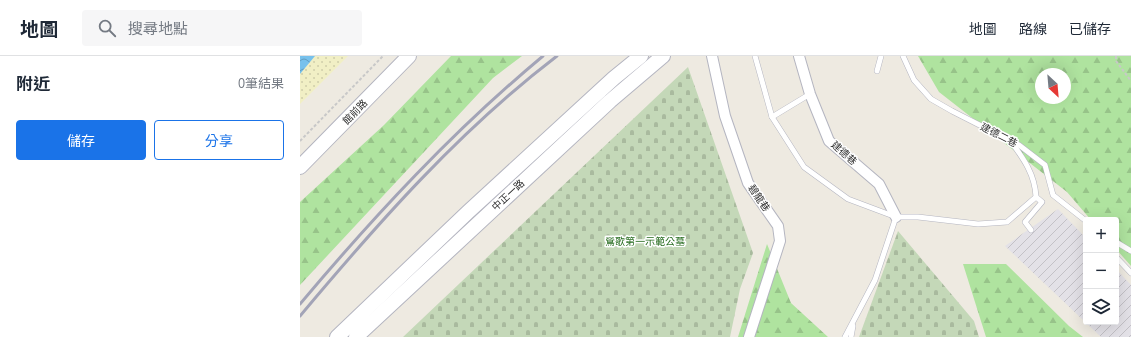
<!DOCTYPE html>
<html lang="zh-TW">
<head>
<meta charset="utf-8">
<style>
  :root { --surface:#fff; --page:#f6f6f7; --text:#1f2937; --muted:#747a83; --line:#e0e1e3; --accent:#1a73e8 }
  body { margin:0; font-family:"PT Sans","Noto Sans TC",sans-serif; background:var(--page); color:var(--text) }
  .controls { position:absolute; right:12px; bottom:12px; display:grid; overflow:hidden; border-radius:4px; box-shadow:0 4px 16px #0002 }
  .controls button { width:36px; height:36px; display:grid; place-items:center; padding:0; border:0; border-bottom:1px solid var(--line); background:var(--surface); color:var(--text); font:20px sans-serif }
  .compass { position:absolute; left:735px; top:12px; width:36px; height:36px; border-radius:50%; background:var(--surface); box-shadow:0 4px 16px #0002; rotate:154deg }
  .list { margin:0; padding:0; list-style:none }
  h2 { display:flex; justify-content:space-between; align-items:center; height:52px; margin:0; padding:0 16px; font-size:17px }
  h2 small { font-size:13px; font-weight:400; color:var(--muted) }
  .actions { display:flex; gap:8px; padding:12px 16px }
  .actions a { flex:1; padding:9px 0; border:1px solid var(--accent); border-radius:4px; text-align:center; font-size:14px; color:var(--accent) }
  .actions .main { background:var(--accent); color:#fff }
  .icon { flex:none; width:22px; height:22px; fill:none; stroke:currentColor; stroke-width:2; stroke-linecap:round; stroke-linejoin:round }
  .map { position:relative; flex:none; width:831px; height:281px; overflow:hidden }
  header { display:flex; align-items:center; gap:24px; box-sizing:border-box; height:56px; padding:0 20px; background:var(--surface); border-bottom:1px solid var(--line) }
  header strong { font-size:19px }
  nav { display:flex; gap:22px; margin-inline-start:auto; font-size:14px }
  .search { width:280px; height:36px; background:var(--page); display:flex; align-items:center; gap:10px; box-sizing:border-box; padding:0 14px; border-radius:4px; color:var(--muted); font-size:15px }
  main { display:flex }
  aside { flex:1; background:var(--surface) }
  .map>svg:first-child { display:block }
  .industrial { fill:url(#industrial-furrows) }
  .forest { fill:url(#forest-firs); fill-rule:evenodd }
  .sand { fill:url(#sand-dots) }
  .cemetery { fill:url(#cemetery-stones) }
  .water { fill:url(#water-waves) }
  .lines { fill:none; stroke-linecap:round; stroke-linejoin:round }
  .lane-casing { stroke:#b4b5c0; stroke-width:6 }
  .street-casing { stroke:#b4b5c0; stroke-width:12 }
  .secondary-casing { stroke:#b4b5c0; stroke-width:16 }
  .path { stroke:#c8c8c8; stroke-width:2; stroke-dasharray:3 2; stroke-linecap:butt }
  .lane { stroke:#fff; stroke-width:5 }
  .street { stroke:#fff; stroke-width:10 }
  .secondary { stroke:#fff; stroke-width:14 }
  .rail { stroke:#a3a4b7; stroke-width:3 }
  .labels { text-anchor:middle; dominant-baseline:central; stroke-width:3; stroke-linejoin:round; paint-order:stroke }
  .street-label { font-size:10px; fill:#2d2d2d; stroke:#fff }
  .park-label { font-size:10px; fill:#256b1d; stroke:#fff }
</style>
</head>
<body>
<header>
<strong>地圖</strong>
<div class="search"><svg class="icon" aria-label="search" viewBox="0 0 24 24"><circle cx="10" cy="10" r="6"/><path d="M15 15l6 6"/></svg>搜尋地點</div>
<nav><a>地圖</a><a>路線</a><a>已儲存</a></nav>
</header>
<main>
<aside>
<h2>附近<small>0筆結果</small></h2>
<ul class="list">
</ul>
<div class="actions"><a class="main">儲存</a><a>分享</a></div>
</aside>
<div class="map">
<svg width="831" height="281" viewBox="0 0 831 281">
  <defs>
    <pattern id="industrial-furrows" width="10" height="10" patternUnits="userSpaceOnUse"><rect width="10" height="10" fill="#e3e1e7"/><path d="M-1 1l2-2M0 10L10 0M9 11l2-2" fill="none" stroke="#c3c1c6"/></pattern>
    <pattern id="forest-firs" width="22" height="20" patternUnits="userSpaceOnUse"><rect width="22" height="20" fill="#afe39f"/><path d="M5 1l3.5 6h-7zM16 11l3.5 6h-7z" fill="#97c389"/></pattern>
    <pattern id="sand-dots" width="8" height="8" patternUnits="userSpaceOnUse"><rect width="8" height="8" fill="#f1efc5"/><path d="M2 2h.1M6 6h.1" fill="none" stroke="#cfcdaa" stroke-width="1.8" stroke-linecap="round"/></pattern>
    <pattern id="cemetery-stones" width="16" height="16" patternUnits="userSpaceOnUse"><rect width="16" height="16" fill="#c4d8b8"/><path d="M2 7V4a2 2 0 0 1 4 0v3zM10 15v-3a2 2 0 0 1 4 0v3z" fill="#a9ba9e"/></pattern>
    <pattern id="water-waves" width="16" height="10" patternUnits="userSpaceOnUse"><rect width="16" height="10" fill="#77c1ec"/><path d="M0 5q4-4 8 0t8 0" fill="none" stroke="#629dc0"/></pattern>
  </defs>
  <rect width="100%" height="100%" fill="#eeeae1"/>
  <path class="industrial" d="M 758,153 L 786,182 L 786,266 L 816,266 L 816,213 L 831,229 L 831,281 L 801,281 L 705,190 Z"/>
  <g class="forest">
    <path d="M 151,0 L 222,0 L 193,22 L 0,229 L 0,146 L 84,69 Z"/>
    <path d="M 618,0 L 831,0 L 831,210 L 816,193 L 816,164 L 791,164 L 767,136 L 639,36 ZM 741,18 L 765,18 L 765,42 L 741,42 Z"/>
    <path d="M 467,188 L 491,247 L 528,281 L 438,281 Z"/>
    <path d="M 663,208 L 706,208 L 769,270 L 783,281 L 686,281 Z"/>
  </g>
  <path class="sand" d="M 0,0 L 48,0 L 0,48 Z"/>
  <g class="cemetery">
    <path d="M 388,11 L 453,197 L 440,233 L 430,281 L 103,281 Z"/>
    <path d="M 598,175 L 674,265 L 679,281 L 559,281 Z"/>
  </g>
  <path class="water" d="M 0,0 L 15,0 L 0,18 Z"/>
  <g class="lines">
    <defs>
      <g id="lane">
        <path d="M 455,0 L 472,61 L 504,111 L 548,143 L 596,161 L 618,161 L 678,168 L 707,166 L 736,141 C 735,118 723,102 710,84"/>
        <path d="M 603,0 L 614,24 L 631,43 L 652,55 L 719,89 L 745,109 L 753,139 L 786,165"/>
        <path d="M 577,15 L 581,0"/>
        <path d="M 472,61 L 510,38"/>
        <path d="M 731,174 L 725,166 L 742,146 L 736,141"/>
        <path d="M 816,186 L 831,195"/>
        <path d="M 816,201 L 831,217"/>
        <path d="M 545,281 L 575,224 L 596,161"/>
        <path d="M 551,281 L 553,270"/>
      </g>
      <g id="street">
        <path d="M 412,0 L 425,60 L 448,127 L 478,170 L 480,185 L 449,281"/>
        <path d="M 499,0 L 510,38 L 529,85 L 579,128 L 596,161"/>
      </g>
      <g id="secondary">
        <path d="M 0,111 L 109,0"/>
        <path d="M 37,281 L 168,156 L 314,22 L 341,0"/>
        <path d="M 56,281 L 310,45 L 363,0"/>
      </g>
    </defs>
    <use href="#lane" class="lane-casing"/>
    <use href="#street" class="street-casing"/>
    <use href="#secondary" class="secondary-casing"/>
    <g class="path">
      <path d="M 816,0 L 816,5 L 831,25"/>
      <path d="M 0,85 L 83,0"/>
    </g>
    <use href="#lane" class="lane"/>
    <use href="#street" class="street"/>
    <use href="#secondary" class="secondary"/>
    <g class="rail">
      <path d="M 0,248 C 75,159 153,75 243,0"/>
      <path d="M 0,260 C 78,167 160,74 257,0"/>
    </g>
  </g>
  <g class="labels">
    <g class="street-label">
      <text transform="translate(55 56) rotate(-46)">館前路</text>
      <text transform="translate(699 79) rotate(27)">建德二巷</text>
      <text transform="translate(544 97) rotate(41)">建德巷</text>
      <text transform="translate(208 139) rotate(-43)">中正一路</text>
      <text transform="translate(459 142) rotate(56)">碧龍巷</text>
    </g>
    <g class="park-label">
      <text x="345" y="185">鶯歌第一示範公墓</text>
    </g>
  </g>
</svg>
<div class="controls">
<button>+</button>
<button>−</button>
<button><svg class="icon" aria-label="layers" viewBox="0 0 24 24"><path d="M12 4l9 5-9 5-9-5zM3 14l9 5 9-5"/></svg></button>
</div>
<svg class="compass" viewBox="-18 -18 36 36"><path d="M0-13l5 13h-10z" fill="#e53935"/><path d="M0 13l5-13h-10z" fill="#747a83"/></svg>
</div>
</main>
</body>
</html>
